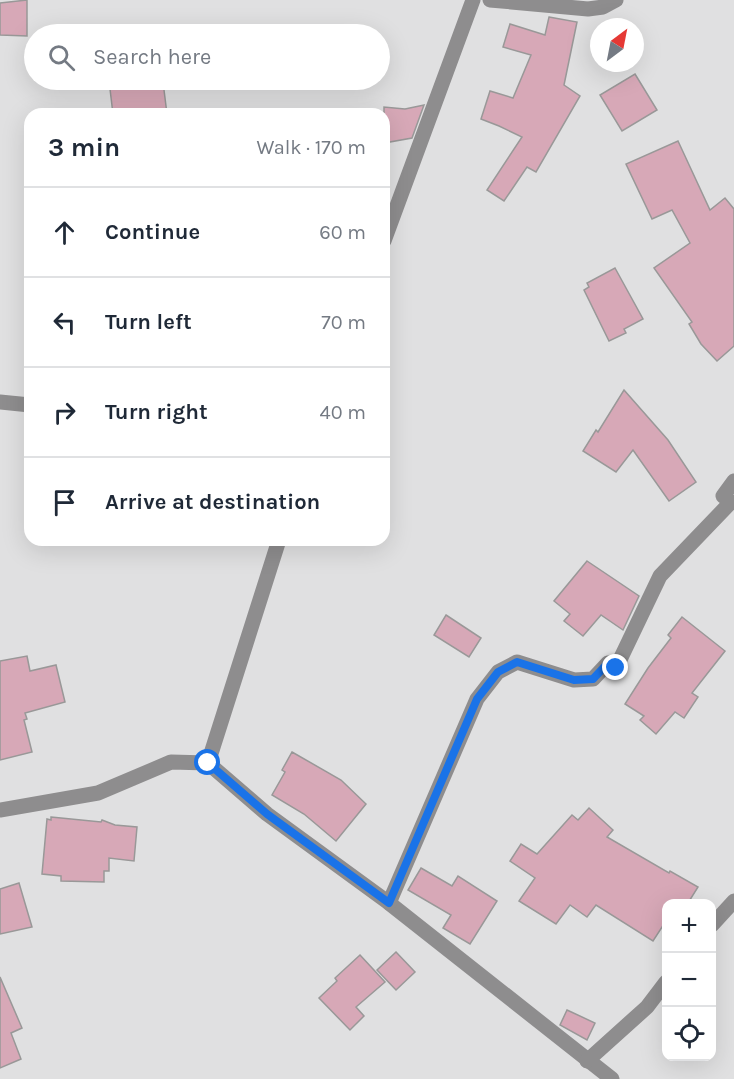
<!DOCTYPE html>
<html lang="en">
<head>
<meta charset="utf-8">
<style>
  :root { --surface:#fff; --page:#f2f2f3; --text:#1f2937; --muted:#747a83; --line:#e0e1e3 }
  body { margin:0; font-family:Karla,sans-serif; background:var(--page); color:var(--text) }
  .controls { position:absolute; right:18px; bottom:18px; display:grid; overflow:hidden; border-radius:12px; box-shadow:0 6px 24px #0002 }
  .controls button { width:54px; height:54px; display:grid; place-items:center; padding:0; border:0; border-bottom:2px solid var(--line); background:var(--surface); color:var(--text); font:30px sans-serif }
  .compass { position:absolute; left:590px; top:18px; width:54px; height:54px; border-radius:50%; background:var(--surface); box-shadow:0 6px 24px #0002; rotate:32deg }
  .stop { position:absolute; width:18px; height:18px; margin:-14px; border:4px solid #1a73e8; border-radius:50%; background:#fff }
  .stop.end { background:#1a73e8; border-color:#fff; box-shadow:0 2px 6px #0008 }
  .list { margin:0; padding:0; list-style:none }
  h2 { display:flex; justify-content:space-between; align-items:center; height:78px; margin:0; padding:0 24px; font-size:26px }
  h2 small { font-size:20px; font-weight:400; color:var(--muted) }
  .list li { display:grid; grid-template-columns:39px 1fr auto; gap:18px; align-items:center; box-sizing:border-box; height:90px; padding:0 24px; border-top:2px solid var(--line) }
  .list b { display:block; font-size:22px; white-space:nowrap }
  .list em { font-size:20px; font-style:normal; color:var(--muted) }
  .icon { flex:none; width:33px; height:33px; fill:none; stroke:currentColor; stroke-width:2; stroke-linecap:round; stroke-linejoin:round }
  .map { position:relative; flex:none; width:734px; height:1079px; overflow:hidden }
  .search { position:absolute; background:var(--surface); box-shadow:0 6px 24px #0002; left:24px; top:24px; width:366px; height:66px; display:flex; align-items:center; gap:15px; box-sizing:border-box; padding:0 21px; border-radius:33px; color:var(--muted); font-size:22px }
  .panel { position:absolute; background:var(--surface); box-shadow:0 6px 24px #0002; left:24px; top:108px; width:366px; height:438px; border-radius:18px }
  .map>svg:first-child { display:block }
  .building { fill:#d7a8b7; stroke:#999898; stroke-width:1.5 }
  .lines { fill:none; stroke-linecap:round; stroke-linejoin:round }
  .minor { stroke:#8e8d8e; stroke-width:15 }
  .route { stroke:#1a73e8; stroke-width:8 }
</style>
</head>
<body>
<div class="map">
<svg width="734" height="1079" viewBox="0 0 734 1079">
  <rect width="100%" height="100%" fill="#e0e0e1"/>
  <g class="building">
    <path d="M 27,0 L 27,36 L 0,35 L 0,3 Z"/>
    <path d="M 549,17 L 577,22 L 564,85 L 580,96 L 536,172 L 527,167 L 504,201 L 487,190 L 522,137 L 499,126 L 481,119 L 490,91 L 513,98 L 531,55 L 503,47 L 510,24 L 545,35 Z"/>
    <path d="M 635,74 L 657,110 L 622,131 L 600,95 Z"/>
    <path d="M 163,82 L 167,114 L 113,114 L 110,89 Z"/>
    <path d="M 424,105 L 412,138 L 384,143 L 384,107 L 405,109 Z"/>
    <path d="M 678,141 L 710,210 L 725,198 L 734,209 L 734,346 L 717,361 L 701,344 L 689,324 L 692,322 L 654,268 L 690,243 L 672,210 L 652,219 L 626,164 Z"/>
    <path d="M 615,268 L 643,319 L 624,329 L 626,333 L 609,341 L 584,290 L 589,287 L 587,283 Z"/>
    <path d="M 624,390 L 668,440 L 696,482 L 669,501 L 633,450 L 616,472 L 583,451 L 596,430 L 598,432 Z"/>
    <path d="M 587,561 L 639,596 L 623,630 L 601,615 L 583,636 L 564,621 L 570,614 L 554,601 Z"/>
    <path d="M 446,615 L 481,638 L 469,657 L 434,635 Z"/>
    <path d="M 682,617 L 725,651 L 692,693 L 698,697 L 684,718 L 675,712 L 656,734 L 640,720 L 644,716 L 625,704 L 648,668 L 671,638 L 668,635 Z"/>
    <path d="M 27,656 L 30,671 L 56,665 L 65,702 L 25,713 L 27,719 L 24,720 L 32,752 L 0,760 L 0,661 Z"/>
    <path d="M 292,752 L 341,780 L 366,804 L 336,841 L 304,814 L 272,795 L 285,772 L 282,770 Z"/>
    <path d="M 589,808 L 613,830 L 607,837 L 669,873 L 670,871 L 698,887 L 688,903 L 666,903 L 666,921 L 653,941 L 596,905 L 587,917 L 570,905 L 556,924 L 519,901 L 535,878 L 510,861 L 521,844 L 537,854 L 572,815 L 578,820 Z"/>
    <path d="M 51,817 L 101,822 L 102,820 L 115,825 L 137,827 L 134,861 L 109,858 L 109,871 L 104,871 L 104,882 L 61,881 L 61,876 L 42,874 L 47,819 L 51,820 Z"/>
    <path d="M 421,868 L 452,886 L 458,876 L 497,901 L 470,944 L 443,928 L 451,915 L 408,890 Z"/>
    <path d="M 19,883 L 32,927 L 0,934 L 0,889 Z"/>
    <path d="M 396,952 L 415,972 L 396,990 L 377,970 Z"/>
    <path d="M 360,955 L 385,982 L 356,1007 L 364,1016 L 350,1030 L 319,998 L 337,981 L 335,978 Z"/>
    <path d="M 0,977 L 22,1028 L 11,1033 L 21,1059 L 0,1068 Z"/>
    <path d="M 567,1010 L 595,1023 L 587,1040 L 560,1025 Z"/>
  </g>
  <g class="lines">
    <g class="minor">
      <path d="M 490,0 L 588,9 L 603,7 L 616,0"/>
      <path d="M 384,241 L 473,0"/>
      <path d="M 0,402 L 30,405"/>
      <path d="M 208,763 L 279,540"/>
      <path d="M 0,810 L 98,793 L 171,762 L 208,763 L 267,814 L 389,903 L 612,1079"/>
      <path d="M 389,903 L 477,699 L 498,672 L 517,662 L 574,680 L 593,679 L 608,663 L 616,668 L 660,576 L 731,502 L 723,496 L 734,481"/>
      <path d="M 712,925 L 734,901"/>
      <path d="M 587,1061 L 647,1007 L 666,982"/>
    </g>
  </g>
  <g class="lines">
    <path class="route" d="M 208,763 L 267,814 L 389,903 L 477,699 L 498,672 L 517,662 L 574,680 L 593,679 L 608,663 L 616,668"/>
  </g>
</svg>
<div class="controls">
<button>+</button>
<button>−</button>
<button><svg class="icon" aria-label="locate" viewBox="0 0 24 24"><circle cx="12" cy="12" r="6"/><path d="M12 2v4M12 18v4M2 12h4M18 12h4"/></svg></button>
</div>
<svg class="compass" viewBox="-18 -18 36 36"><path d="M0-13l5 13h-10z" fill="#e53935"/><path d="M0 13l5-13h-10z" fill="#747a83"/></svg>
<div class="stop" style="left:208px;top:763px"></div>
<div class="stop end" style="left:616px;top:668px"></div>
<div class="search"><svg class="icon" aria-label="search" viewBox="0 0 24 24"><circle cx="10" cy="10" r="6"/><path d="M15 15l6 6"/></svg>Search here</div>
<section class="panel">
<h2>3 min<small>Walk · 170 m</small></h2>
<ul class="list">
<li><svg class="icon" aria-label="ahead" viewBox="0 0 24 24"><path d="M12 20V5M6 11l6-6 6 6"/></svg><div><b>Continue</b></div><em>60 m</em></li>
<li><svg class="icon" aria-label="left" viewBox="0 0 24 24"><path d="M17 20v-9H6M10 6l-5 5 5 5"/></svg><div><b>Turn left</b></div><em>70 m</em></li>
<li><svg class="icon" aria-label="right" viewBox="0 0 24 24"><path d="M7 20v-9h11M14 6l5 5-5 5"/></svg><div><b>Turn right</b></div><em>40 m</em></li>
<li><svg class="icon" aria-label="arrive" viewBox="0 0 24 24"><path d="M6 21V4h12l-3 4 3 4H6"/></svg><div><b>Arrive at destination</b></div></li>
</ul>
</section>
</div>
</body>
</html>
